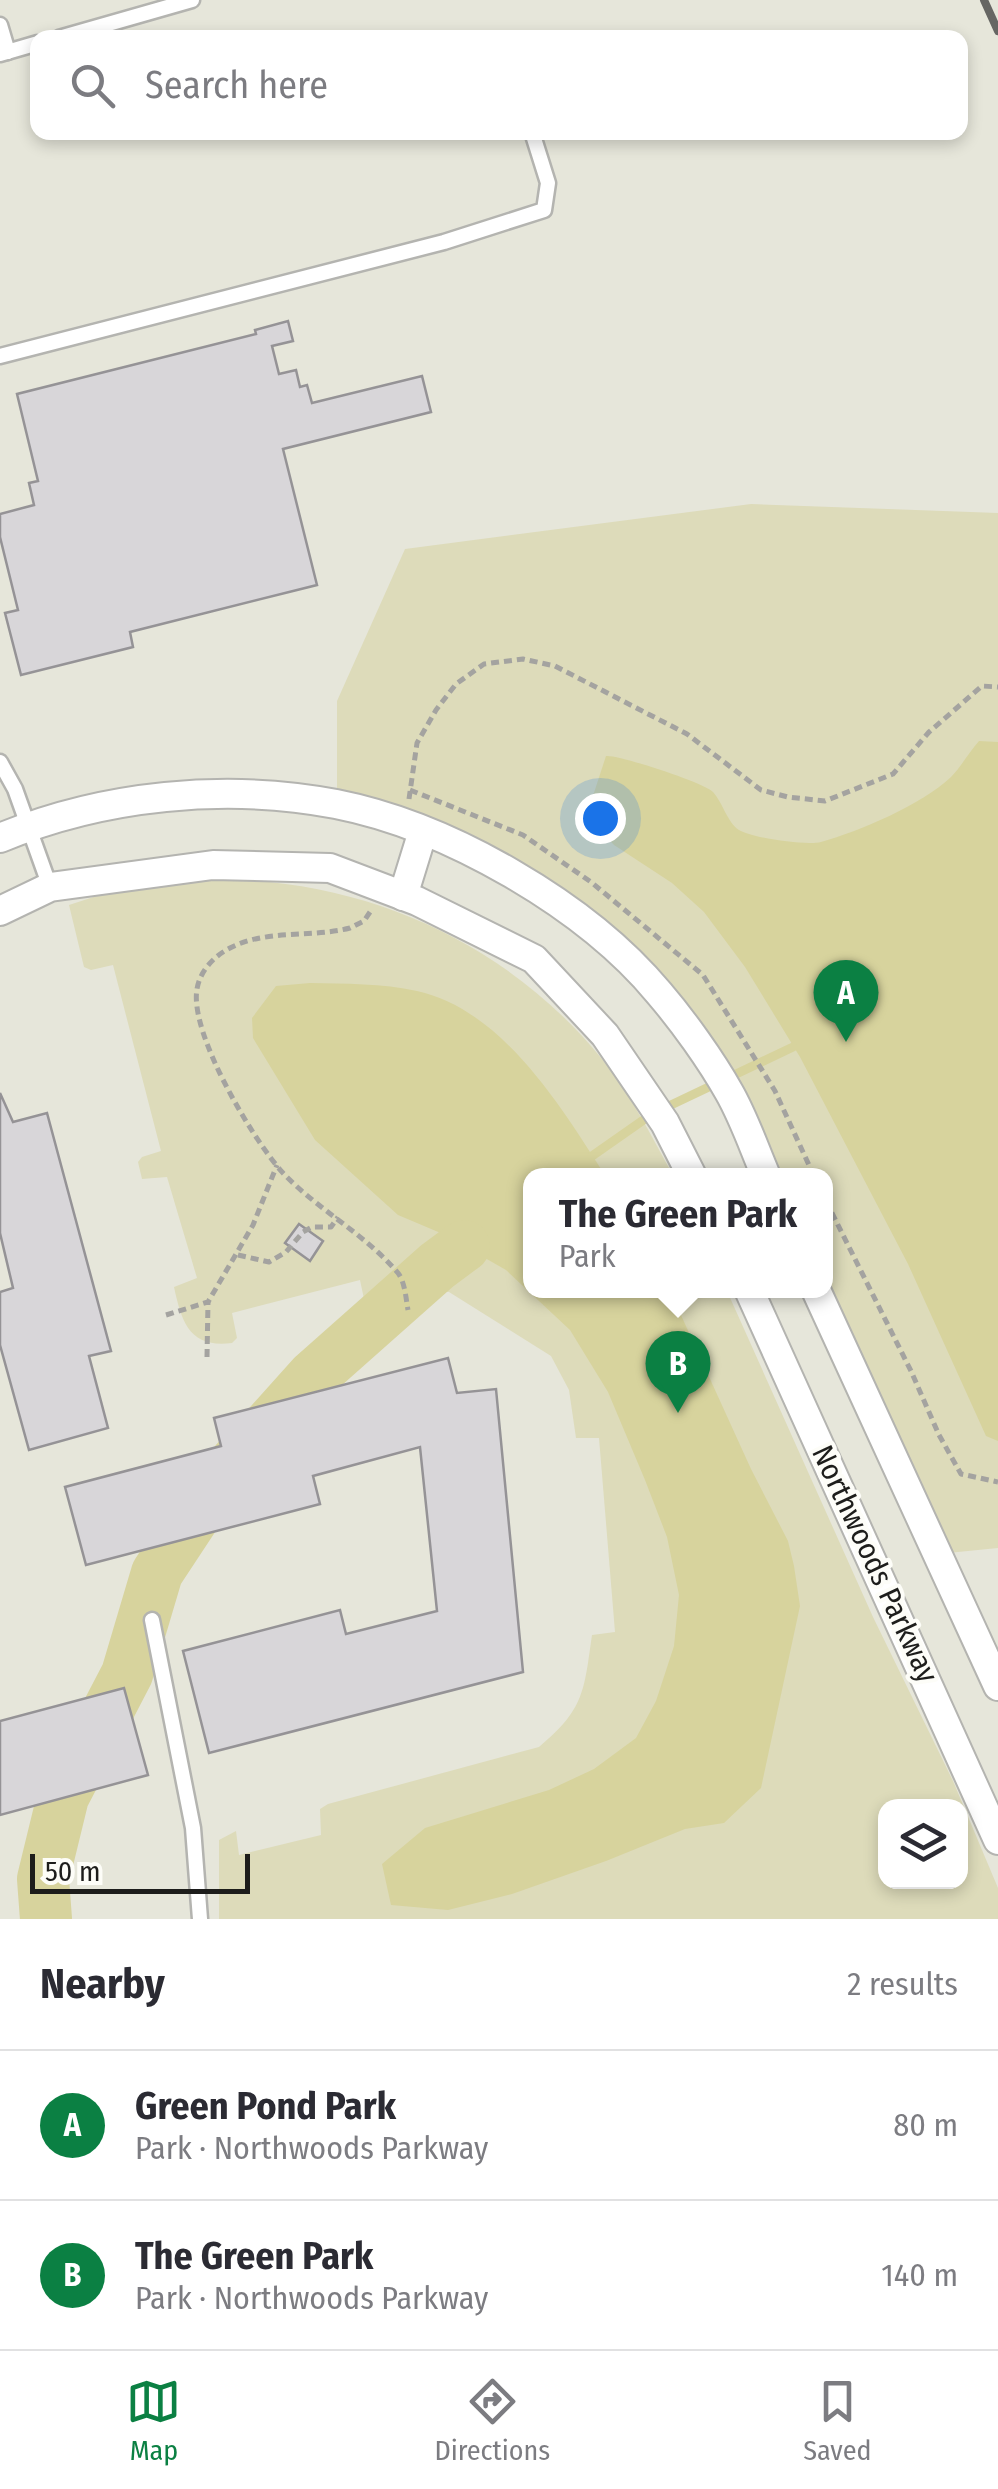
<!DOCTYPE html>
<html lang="en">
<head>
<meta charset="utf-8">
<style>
  :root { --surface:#fff; --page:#f2f2f3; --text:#2b2b33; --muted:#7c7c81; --line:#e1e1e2; --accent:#0b8043 }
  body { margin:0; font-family:"Fira Sans Condensed",sans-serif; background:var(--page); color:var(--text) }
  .controls { position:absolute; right:30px; bottom:30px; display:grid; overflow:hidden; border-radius:20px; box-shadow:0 5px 15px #0003 }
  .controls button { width:90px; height:90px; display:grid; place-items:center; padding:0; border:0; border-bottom:2px solid var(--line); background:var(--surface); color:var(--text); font:50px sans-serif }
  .scale { position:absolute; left:30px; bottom:25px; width:220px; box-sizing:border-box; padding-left:10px; border:5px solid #1d1d1b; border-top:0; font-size:28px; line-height:35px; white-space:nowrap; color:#1d1d1b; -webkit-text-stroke:8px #fdfdf8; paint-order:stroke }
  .you { position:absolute; left:600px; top:818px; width:35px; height:35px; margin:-25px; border:8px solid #fff; border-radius:50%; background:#1a73e8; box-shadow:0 0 0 15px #1a73e833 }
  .badge { display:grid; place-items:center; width:65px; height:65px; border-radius:50%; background:var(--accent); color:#fff; font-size:32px; font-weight:700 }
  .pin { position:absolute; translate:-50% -82px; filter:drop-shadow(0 2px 5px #0008) }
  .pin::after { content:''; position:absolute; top:52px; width:35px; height:30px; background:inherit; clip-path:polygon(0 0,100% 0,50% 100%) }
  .popup { position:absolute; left:523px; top:1168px; width:310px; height:130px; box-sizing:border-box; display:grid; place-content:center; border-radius:20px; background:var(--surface); filter:drop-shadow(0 2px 8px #0005); font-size:32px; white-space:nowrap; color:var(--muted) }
  .popup b { font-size:38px; color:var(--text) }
  .popup::after { content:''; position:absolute; left:50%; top:100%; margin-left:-20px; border:20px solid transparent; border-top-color:var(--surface) }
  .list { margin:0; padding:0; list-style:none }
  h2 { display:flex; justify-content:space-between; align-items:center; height:130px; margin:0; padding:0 40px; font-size:42px }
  h2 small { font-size:32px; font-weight:400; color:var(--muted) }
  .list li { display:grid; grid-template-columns:65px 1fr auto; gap:30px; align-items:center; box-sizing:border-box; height:150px; padding:0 40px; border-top:2px solid var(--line) }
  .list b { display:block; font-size:38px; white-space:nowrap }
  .list p { margin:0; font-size:32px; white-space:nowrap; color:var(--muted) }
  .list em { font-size:32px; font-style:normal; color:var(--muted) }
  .icon { flex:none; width:55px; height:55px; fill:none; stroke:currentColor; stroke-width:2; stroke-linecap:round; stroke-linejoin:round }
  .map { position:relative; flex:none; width:998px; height:1919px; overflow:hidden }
  .search { position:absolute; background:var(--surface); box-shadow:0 5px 15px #0003; left:30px; right:30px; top:30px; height:110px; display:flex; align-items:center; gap:25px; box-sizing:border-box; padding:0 35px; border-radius:20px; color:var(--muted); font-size:38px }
  .sheet { height:430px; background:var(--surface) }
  nav { display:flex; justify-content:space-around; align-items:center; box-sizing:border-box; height:140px; border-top:2px solid var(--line); background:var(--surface); font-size:28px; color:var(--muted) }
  nav a { display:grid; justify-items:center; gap:5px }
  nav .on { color:var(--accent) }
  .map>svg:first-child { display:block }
  .built { fill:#e6e6da; fill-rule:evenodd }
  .green { fill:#dddbba; fill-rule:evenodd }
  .water { fill:#d7d39d }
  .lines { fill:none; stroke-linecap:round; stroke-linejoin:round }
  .stream { stroke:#d7d39d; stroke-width:9 }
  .river { stroke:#d7d39d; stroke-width:52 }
  .building { fill:#d8d6d9; stroke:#959396; stroke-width:2.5 }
  .service-casing { stroke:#b4b4b0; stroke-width:19 }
  .minor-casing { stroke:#b4b4b0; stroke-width:32 }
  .path { stroke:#a4a3a0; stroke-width:5; stroke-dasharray:8 5; stroke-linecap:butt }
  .service { stroke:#fff; stroke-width:14 }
  .minor { stroke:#fff; stroke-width:28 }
  .rail { stroke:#666663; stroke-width:8 }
  .labels { text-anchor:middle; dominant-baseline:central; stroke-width:8; stroke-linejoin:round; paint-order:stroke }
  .street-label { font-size:30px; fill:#1d1d1b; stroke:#fdfdf8 }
</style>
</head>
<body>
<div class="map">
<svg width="998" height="1919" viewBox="0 0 998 1919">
  <rect width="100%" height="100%" fill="#f0efeb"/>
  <path class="built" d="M 0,0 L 998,0 L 998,1919 L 0,1919 ZM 38,38 L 960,38 L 960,132 L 38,132 ZM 530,1176 L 826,1176 L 826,1290 L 530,1290 ZM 886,1806 L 960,1806 L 960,1882 L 886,1882 Z"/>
  <g class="green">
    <path d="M 751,504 L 998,513 L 998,1548 L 938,1554 L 826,1290 L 826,1176 L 766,1175 L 658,992 L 511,871 L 337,804 L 337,701 L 405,549 Z"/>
    <path d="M 185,880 C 213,881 241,879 269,882 C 399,895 519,957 602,1059 C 630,1093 651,1136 673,1175 L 530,1176 L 530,1290 L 727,1291 L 873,1617 L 953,1781 L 998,1888 L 998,1919 L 219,1919 L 219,1840 L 236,1831 L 239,1855 L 321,1835 L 320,1809 L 328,1804 L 539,1747 C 585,1709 584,1690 592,1635 L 615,1632 L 599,1438 L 576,1438 L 569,1390 L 551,1356 L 449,1292 L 423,1290 L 370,1303 L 364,1299 L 360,1280 L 232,1313 L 237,1338 L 232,1343 C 190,1348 182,1324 174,1287 L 197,1278 L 167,1177 L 142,1179 L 138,1162 L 142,1157 L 161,1151 L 113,965 L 91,970 L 84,967 L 69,905 L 112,891 ZM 886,1806 L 960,1806 L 960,1882 L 886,1882 Z"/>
  </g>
  <g class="water">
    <path d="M 979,741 L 998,742 L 998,1441 L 986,1436 L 908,1264 L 800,1057 L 745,967 L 704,912 L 672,883 L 614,845 L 597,827 L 589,808 L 606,756 C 617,754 705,783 713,792 C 723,803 727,822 739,830 C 752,838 807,846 821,842 C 860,831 921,805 951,777 C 961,767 969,752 979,741 Z"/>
    <path d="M 310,983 C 345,984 382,983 417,991 C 503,1010 561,1107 605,1175 L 530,1176 L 530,1290 L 670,1291 L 751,1469 L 788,1541 L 794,1566 L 800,1606 L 761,1788 L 724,1823 L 685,1829 L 606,1861 L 512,1894 L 448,1910 L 391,1905 L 382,1864 L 425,1828 L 549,1790 L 594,1769 L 636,1738 L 656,1701 L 674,1646 L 679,1595 L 667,1537 L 645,1480 L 608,1392 L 570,1330 L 506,1270 L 443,1234 L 398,1215 L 315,1140 L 253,1038 L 252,1018 L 276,986 Z"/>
  </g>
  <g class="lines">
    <path class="stream" d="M 592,1156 L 652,1114 L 793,1047"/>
    <path class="river" d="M 46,1919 L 43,1879 L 63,1797 L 127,1674 L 157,1573 L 215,1485 L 313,1376 L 437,1266 L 464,1246"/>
  </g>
  <g class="building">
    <path d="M 288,321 L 293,341 L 272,346 L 279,374 L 296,370 L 300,387 L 307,385 L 312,403 L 422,376 L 431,412 L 283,449 L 317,585 L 130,632 L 133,647 L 21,675 L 5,613 L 18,610 L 0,537 L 0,514 L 34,505 L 29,483 L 38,481 L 17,394 L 256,334 L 255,330 Z"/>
    <path d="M 0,1093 L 13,1122 L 47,1113 L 111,1351 L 89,1356 L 108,1428 L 29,1450 L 0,1345 L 0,1292 L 13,1288 L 0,1233 Z"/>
    <path d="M 299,1224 L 323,1241 L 310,1261 L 285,1243 Z"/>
    <path d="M 448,1358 L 457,1393 L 496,1389 L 523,1672 L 209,1753 L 183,1651 L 340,1610 L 346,1634 L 437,1611 L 420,1447 L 313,1476 L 320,1504 L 86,1565 L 65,1487 L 221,1446 L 214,1418 Z"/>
    <path d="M 124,1688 L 148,1775 L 0,1815 L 0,1721 Z"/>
  </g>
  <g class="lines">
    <defs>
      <g id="service">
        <path d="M 0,25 L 8,52"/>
        <path d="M 59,38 L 192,0"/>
        <path d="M 0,54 L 38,43"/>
        <path d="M 0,356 L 444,242 L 544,210 L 548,183 L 532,132"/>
        <path d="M 0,762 L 15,789 L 50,887"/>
        <path d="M 152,1620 L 193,1828 L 200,1919"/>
      </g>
      <g id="minor">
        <path d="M 0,838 C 103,795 226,783 336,804 C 448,826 586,905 659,993 C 683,1021 711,1060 729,1092 C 744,1118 754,1148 766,1176"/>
        <path d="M 403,896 L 423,831"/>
        <path d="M 0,911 L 50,887 L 213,865 L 330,868 L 417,901 L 534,959 L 605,1035 L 665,1123 L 692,1176"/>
        <path d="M 749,1290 L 998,1840"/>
        <path d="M 816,1290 L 998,1686"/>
      </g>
    </defs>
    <use href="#service" class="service-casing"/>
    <use href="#minor" class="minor-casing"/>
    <g class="path">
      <path d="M 410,790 L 523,835 L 591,882 L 703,975 L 775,1091 L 814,1176"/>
      <path d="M 409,799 L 417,743 L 436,710 L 456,684 L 484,664 L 523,659 L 555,666 L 687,734 L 761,790 L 788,797 L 825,801 L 893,774 L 929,732 L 982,686 L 998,687"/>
      <path d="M 370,912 L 364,921 L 350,928 C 311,938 266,929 230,948 C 214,956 200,971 197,989 C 189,1033 253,1140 283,1173 C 318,1210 365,1234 398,1273 C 405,1282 406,1299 408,1310"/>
      <path d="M 826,1201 L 911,1371 L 939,1435 L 961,1474 L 998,1482"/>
      <path d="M 238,1255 L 269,1262 L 286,1252 L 303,1232 L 312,1227 L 331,1227 L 338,1217"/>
      <path d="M 166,1315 L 208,1302 L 253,1225 L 277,1165"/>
      <path d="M 207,1357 L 208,1302"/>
    </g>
    <use href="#service" class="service"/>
    <use href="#minor" class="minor"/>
    <path class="rail" d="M 984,0 L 998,31"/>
  </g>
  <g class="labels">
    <g class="street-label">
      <text transform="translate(875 1564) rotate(65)">Northwoods Parkway</text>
    </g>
  </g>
</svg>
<div class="controls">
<button><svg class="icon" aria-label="layers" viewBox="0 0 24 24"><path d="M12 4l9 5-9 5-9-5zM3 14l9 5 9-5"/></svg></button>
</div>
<div class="scale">50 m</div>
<div class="you"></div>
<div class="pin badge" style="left:846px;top:1042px">A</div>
<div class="pin badge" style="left:678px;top:1413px">B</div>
<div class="popup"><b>The Green Park</b>Park</div>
<div class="search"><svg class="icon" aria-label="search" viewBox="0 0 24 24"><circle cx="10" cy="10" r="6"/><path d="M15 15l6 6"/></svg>Search here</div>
</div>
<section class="sheet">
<h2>Nearby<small>2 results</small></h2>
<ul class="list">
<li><span class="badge">A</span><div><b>Green Pond Park</b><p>Park · Northwoods Parkway</p></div><em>80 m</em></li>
<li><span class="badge">B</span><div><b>The Green Park</b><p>Park · Northwoods Parkway</p></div><em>140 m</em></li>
</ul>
</section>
<nav>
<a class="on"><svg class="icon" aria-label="map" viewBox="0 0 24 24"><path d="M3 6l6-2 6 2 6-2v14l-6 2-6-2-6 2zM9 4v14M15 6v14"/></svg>Map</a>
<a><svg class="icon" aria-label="directions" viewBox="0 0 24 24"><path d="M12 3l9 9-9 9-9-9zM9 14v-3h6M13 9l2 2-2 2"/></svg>Directions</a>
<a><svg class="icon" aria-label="saved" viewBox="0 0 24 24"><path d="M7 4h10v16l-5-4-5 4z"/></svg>Saved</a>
</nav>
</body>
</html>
